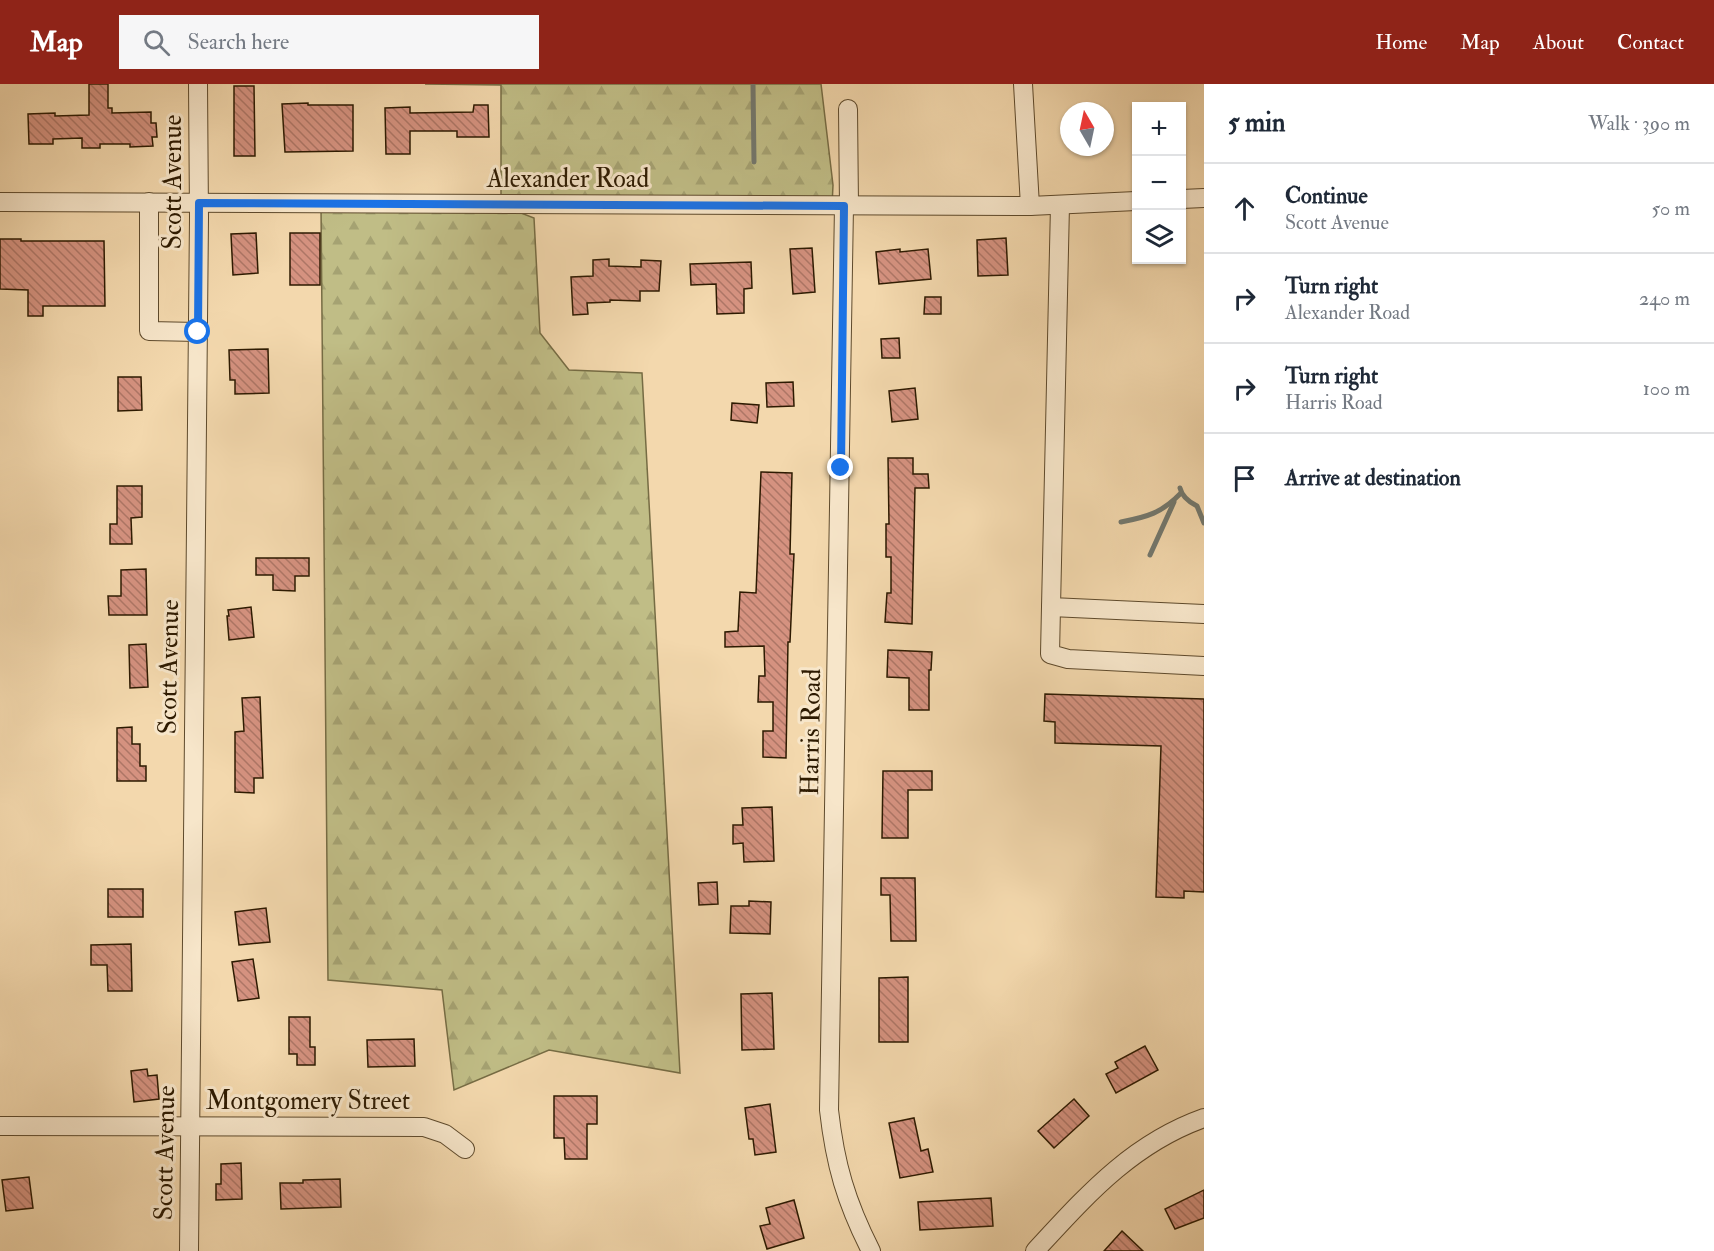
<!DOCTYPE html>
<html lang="en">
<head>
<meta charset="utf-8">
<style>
  :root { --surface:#fff; --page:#f6f6f7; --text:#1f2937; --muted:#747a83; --line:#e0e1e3; --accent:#8f2418 }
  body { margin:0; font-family:"IM FELL Double Pica",serif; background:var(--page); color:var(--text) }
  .controls { position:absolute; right:18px; top:18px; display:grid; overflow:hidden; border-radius:0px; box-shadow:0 2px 4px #0004 }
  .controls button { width:54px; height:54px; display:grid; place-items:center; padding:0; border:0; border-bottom:2px solid var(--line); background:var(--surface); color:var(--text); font:30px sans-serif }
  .compass { position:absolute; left:1060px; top:18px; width:54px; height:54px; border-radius:50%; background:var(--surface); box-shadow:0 2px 4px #0004; rotate:351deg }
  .stop { position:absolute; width:18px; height:18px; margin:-14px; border:4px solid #1a73e8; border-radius:50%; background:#fff }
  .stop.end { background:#1a73e8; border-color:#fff; box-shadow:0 2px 6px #0008 }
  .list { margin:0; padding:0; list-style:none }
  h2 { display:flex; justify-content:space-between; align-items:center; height:78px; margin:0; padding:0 24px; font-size:26px }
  h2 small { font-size:20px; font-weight:400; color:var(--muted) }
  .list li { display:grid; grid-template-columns:39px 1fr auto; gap:18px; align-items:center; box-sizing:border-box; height:90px; padding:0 24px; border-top:2px solid var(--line) }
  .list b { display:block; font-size:22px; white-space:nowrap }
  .list p { margin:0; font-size:20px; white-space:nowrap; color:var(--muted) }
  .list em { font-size:20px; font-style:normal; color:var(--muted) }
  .icon { flex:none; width:33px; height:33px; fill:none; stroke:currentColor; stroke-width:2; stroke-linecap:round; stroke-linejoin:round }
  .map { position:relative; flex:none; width:1204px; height:1167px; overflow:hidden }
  header { display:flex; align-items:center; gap:36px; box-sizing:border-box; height:84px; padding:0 30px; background:var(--accent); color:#fff }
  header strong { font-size:28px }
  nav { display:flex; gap:33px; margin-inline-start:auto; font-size:21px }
  .search { width:420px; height:54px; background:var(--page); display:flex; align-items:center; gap:15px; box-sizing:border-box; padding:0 21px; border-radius:0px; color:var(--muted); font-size:22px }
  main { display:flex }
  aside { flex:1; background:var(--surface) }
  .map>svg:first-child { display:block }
  .forest { fill:url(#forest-firs); stroke:#766c44; stroke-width:1.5 }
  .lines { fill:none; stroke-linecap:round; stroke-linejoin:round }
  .stream { stroke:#73786e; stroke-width:5 }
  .building { fill:url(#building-back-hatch); stroke:#2d1a01; stroke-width:1.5 }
  .minor-casing { stroke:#5e4a2c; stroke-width:20 }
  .minor { stroke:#f7e6ca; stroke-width:18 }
  .route { stroke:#1a73e8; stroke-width:8 }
  .labels { text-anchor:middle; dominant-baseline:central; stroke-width:6; stroke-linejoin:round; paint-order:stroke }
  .street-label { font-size:26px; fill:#2d1a01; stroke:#f7e6ca }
</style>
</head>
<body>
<header>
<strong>Map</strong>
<div class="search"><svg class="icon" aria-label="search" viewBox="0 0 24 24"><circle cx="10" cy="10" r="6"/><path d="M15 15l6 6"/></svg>Search here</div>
<nav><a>Home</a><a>Map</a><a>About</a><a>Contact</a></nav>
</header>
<main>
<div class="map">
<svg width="1204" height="1167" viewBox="0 0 1204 1167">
  <defs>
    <pattern id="forest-firs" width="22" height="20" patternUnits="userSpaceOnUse" patternTransform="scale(1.5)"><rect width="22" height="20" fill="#c0bd86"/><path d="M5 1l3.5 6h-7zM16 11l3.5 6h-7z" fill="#a5a272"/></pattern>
    <pattern id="building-back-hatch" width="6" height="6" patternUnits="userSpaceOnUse" patternTransform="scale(1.5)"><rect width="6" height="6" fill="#d59280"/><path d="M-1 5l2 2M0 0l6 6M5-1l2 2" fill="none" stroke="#ad7666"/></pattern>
  </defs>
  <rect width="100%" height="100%" fill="#f3d8ad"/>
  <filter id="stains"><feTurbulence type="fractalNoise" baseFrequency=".00333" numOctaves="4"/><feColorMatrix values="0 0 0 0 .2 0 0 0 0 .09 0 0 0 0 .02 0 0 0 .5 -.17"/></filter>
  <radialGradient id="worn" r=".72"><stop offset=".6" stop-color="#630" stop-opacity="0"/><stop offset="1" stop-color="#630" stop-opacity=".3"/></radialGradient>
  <g class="forest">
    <path d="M 425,0 L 821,0 L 833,101 L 832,122 L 501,120 L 501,1 Z"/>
    <path d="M 321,123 L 508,124 L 534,134 L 540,249 L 569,286 L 642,289 L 680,989 L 549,966 L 454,1006 L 442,906 L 328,896 Z"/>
  </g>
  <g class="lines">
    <g class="stream">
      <path d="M 753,0 L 754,78"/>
      <path d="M 1180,404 C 1182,413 1189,418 1197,422 L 1204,439"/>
      <path d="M 1121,438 C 1147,433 1162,429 1181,409"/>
      <path d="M 1150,471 L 1174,418"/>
    </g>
  </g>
  <g class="building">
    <path d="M 89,0 L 108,0 L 108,24 L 112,24 L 112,29 L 151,28 L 151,39 L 156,39 L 157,53 L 152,53 L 153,62 L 130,63 L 130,60 L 100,60 L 100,64 L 82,64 L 82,54 L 53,55 L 53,60 L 29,60 L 28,30 L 55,29 L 55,32 L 89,31 Z"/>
    <path d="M 234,2 L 254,2 L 255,72 L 234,72 Z"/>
    <path d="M 308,19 L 308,21 L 353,21 L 353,67 L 285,68 L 282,20 Z"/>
    <path d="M 474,21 L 488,21 L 489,53 L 457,53 L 457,47 L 410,47 L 410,70 L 386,70 L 385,24 L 410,23 L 410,29 L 473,28 Z"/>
    <path d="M 256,149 L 258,189 L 233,191 L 231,150 Z"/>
    <rect x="290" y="149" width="30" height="52"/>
    <path d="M 1006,154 L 1008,191 L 978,192 L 977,156 Z"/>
    <path d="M 0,155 L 21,155 L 21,157 L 104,157 L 105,222 L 43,222 L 43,232 L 28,232 L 28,206 L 0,205 Z"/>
    <path d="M 812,164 L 815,208 L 793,210 L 790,165 Z"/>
    <path d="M 900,165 L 900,168 L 928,165 L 931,195 L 879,200 L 876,168 Z"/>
    <path d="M 609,175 L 609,182 L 641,183 L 641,176 L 661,177 L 659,207 L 640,207 L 640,217 L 610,216 L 610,218 L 587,219 L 588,230 L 573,231 L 571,193 L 593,192 L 593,176 Z"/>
    <path d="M 751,178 L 752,204 L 744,205 L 744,229 L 717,230 L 716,200 L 691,201 L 690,180 Z"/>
    <path d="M 925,213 L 941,213 L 941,230 L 924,230 Z"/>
    <path d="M 899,254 L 900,274 L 882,274 L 881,255 Z"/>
    <path d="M 268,265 L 269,309 L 235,310 L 235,296 L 230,296 L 229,266 Z"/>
    <path d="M 118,293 L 141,293 L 142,326 L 118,327 Z"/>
    <path d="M 793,298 L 794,322 L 767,323 L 766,299 Z"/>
    <path d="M 915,304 L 918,335 L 892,338 L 889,307 Z"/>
    <path d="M 732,319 L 759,321 L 757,339 L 731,336 Z"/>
    <path d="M 888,374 L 913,374 L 913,390 L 928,390 L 929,404 L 915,404 L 912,540 L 885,538 L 887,509 L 891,509 L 891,473 L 886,473 L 886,440 L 889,440 Z"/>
    <path d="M 761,388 L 792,389 L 790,470 L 794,470 L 790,558 L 788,558 L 786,674 L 763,673 L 763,647 L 773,647 L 773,618 L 758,618 L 759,592 L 765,592 L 764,562 L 725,563 L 725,548 L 738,547 L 740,508 L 756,509 Z"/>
    <path d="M 117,402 L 142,402 L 142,433 L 131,434 L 132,460 L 110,460 L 110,440 L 117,440 Z"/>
    <path d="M 256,474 L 309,474 L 309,492 L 295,492 L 295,507 L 273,506 L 273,491 L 256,491 Z"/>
    <path d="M 146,485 L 147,531 L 109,531 L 108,512 L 121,512 L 121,486 Z"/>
    <path d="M 251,523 L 254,553 L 229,556 L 227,532 L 229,532 L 228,526 Z"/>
    <path d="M 146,560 L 148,603 L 130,604 L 129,561 Z"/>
    <path d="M 888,566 L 932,568 L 931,586 L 929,586 L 929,626 L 909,626 L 909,594 L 887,593 Z"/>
    <path d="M 1045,610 L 1204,615 L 1204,808 L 1184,807 L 1184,814 L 1156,813 L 1161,662 L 1055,659 L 1055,638 L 1044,637 Z"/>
    <path d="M 260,613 L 263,694 L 254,694 L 254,709 L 235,708 L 235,648 L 244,647 L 242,614 Z"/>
    <path d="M 132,643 L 132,660 L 140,660 L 140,682 L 146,682 L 146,697 L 117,697 L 117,644 Z"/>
    <path d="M 883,687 L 932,687 L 932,706 L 908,706 L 908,754 L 882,754 Z"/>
    <path d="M 772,723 L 774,777 L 744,778 L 743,759 L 733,760 L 733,741 L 743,741 L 742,724 Z"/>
    <path d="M 881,794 L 915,794 L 916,857 L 891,857 L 890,811 L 881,811 Z"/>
    <path d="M 717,798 L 718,820 L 699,821 L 698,799 Z"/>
    <rect x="108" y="805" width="35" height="28"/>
    <path d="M 749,817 L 771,818 L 770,850 L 730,849 L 731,822 L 749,822 Z"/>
    <path d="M 266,824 L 270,858 L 239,861 L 235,828 Z"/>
    <path d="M 131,860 L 132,907 L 108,907 L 107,881 L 91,881 L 91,861 Z"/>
    <path d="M 253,875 L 259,914 L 238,917 L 232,878 Z"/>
    <path d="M 908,893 L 908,958 L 879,958 L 879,894 Z"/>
    <path d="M 772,909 L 774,965 L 742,966 L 741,910 Z"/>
    <path d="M 289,933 L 310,933 L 310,963 L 315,963 L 315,981 L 297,981 L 297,970 L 289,970 Z"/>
    <path d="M 414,955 L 415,982 L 368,983 L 367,956 Z"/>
    <path d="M 1145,962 L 1158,986 L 1116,1009 L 1106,990 L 1118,984 L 1115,978 Z"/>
    <path d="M 147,985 L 148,992 L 157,991 L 159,1015 L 134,1018 L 131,987 Z"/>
    <path d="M 554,1012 L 597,1012 L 597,1040 L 587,1040 L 587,1075 L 565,1075 L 564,1054 L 554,1054 Z"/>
    <path d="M 1074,1015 L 1089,1032 L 1054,1064 L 1038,1047 Z"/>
    <path d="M 770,1020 L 776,1068 L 755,1071 L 753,1055 L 749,1055 L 745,1024 Z"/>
    <path d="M 914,1034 L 921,1067 L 928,1065 L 933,1088 L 900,1094 L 889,1039 Z"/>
    <path d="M 241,1079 L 242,1115 L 216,1116 L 216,1100 L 221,1100 L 221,1080 Z"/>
    <path d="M 29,1093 L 33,1124 L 6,1127 L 2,1096 Z"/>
    <path d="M 340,1095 L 341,1123 L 281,1125 L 280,1099 L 303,1099 L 303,1096 Z"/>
    <path d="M 1204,1106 L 1204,1134 L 1175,1145 L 1165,1125 Z"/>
    <path d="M 991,1114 L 993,1142 L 920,1146 L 918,1118 Z"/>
    <path d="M 794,1116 L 804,1154 L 767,1165 L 760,1142 L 770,1140 L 766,1124 Z"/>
    <path d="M 1122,1147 L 1143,1167 L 1104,1167 Z"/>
  </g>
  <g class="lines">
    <defs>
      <g id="minor">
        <path d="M 1023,0 L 1030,122"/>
        <path d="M 848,25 L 849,122"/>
        <path d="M 1182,115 L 1204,114"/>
        <path d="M 0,118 L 1030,122 L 1136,117"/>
        <path d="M 149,118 L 149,247 L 198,248"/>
        <path d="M 1060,121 L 1051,523 L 1204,530"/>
        <path d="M 844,122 L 829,1026 C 835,1080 846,1118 871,1167"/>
        <path d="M 1051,523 L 1050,570 L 1068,575 L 1204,582"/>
        <path d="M 0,1042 L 424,1043 L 445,1050 L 465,1065"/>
        <path d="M 189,1167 L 199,133 L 198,0"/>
        <path d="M 1035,1167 C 1086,1112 1131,1060 1204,1034"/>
      </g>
    </defs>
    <use href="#minor" class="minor-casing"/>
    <use href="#minor" class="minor"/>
  </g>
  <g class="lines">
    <path class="route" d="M 198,248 L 199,119 L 844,122 L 841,384"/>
  </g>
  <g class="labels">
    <g class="street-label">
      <text x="568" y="95">Alexander Road</text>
      <text transform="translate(173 98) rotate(-90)">Scott Avenue</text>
      <text transform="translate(169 583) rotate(-89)">Scott Avenue</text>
      <text transform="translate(811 648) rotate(-89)">Harris Road</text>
      <text x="308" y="1017">Montgomery Street</text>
      <text transform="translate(165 1069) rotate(-89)">Scott Avenue</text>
    </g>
  </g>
  <rect width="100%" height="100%" filter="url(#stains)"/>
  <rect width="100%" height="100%" fill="url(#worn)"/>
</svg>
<div class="controls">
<button>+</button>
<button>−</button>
<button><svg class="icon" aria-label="layers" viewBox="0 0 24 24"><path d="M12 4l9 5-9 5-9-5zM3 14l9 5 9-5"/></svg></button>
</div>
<svg class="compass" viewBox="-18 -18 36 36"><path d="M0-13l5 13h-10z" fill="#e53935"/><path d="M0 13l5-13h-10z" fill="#747a83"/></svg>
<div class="stop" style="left:198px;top:248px"></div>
<div class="stop end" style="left:841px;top:384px"></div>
</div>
<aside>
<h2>5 min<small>Walk · 390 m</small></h2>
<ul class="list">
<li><svg class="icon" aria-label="ahead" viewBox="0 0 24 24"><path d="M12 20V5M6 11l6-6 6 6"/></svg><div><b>Continue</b><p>Scott Avenue</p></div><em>50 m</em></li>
<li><svg class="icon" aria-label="right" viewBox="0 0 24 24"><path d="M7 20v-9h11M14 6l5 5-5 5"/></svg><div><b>Turn right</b><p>Alexander Road</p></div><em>240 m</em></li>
<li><svg class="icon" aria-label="right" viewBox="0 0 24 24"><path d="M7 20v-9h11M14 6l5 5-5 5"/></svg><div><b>Turn right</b><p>Harris Road</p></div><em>100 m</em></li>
<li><svg class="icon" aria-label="arrive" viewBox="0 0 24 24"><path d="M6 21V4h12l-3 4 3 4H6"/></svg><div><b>Arrive at destination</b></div></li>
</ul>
</aside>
</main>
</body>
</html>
